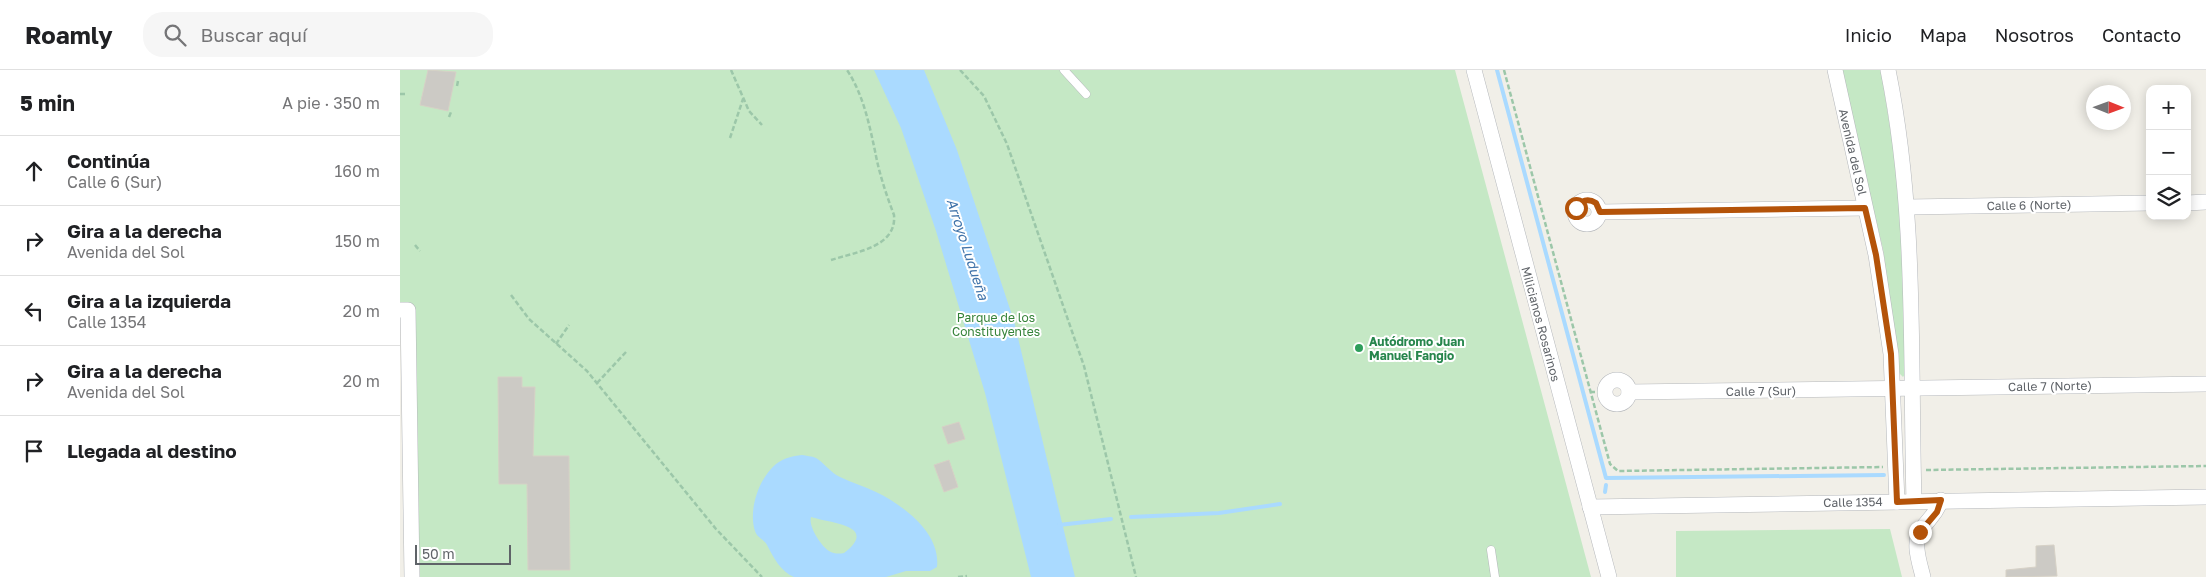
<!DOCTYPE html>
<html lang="es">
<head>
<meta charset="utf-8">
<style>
  :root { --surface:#fff; --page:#f6f6f6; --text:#202124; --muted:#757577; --line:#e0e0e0 }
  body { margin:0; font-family:"Golos Text",sans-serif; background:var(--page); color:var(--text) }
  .controls { position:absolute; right:15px; top:15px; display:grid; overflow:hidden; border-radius:10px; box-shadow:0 2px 12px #0003 }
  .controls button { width:45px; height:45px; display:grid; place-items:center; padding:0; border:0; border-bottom:1px solid var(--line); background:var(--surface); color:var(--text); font:25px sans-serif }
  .compass { position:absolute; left:1686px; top:15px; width:45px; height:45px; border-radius:50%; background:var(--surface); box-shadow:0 2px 12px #0003; rotate:91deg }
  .scale { position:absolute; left:15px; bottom:12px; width:96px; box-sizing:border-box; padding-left:5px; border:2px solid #5f6368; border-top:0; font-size:14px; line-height:18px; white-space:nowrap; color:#5f6368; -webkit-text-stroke:4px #fff; paint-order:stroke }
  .stop { position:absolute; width:15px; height:15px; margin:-11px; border:4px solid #b45309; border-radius:50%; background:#fff }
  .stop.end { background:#b45309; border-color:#fff; box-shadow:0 1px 5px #0008 }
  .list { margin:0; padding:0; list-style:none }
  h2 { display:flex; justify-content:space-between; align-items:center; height:65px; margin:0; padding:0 20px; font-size:21px }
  h2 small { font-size:16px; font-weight:400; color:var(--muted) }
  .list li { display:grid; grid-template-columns:32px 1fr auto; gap:15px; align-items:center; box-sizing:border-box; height:70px; padding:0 20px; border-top:1px solid var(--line) }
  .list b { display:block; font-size:19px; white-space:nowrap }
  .list p { margin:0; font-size:16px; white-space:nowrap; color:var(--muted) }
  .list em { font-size:16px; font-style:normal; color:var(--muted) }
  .icon { flex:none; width:28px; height:28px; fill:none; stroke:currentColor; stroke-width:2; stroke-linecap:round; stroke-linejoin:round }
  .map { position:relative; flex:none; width:1806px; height:507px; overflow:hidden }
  header { display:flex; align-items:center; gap:30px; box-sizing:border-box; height:70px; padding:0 25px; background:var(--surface); border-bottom:1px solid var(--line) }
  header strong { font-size:24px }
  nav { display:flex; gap:28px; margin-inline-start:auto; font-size:18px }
  .search { width:350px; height:45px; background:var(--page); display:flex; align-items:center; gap:12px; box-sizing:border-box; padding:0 18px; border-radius:20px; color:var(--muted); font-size:19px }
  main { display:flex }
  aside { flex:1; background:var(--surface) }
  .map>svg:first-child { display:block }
  .green { fill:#c5e8c5 }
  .water { fill:#aadaff; fill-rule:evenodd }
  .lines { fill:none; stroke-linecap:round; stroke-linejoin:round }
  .stream { stroke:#aadaff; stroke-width:4 }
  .building { fill:#cccac5; stroke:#d6d1c6 }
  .lane-casing { stroke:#b5b8bc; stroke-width:9 }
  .street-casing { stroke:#b5b8bc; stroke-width:16 }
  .path { stroke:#9cc7a9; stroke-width:2.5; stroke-dasharray:5 2.5; stroke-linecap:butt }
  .lane { stroke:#fff; stroke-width:8 }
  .street { stroke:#fff; stroke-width:15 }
  .route { stroke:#b45309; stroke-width:6 }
  .leisure-dot { fill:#2e9e5b; stroke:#fff; stroke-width:2 }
  .labels { text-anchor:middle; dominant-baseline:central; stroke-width:4; stroke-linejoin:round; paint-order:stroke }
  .street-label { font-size:12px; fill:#5f6368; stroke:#fff }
  .park-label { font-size:12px; fill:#348238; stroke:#fff }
  .leisure-label { font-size:12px; font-weight:bold; fill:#27864d; stroke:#fff; text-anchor:start }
  .water-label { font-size:14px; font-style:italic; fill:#4174aa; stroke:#fff }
</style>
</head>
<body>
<header>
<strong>Roamly</strong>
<div class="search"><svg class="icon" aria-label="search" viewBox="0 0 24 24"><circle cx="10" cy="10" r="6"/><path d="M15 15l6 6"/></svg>Buscar aquí</div>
<nav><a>Inicio</a><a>Mapa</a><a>Nosotros</a><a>Contacto</a></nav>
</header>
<main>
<aside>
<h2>5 min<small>A pie · 350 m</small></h2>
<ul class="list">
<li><svg class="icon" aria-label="ahead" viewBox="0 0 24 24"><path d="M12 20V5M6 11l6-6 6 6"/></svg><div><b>Continúa</b><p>Calle 6 (Sur)</p></div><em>160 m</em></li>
<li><svg class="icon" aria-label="right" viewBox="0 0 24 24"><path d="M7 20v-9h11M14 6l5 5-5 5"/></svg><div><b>Gira a la derecha</b><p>Avenida del Sol</p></div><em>150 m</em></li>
<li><svg class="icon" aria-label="left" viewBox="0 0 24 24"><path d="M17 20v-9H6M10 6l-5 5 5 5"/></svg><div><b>Gira a la izquierda</b><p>Calle 1354</p></div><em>20 m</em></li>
<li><svg class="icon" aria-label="right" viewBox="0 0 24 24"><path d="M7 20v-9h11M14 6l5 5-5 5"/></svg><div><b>Gira a la derecha</b><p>Avenida del Sol</p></div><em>20 m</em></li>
<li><svg class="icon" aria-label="arrive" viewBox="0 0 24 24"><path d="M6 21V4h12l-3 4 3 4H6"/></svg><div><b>Llegada al destino</b></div></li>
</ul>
</aside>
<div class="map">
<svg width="1806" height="507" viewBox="0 0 1806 507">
  <rect width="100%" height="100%" fill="#f1efe8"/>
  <g class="green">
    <path d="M 0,0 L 1055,0 L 1191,507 L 12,507 L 8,241 L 0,240 Z"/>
    <path d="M 1442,0 L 1481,0 L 1500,120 L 1506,303 L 1503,307 L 1499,303 L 1483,179 L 1451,48 Z"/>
    <path d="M 1490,459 L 1502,507 L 1276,507 L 1276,461 Z"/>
  </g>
  <g class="water">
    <path d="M 474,0 L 524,0 L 557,80 L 614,251 L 675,507 L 631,507 L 585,323 L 536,161 L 501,58 Z"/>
    <path d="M 402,385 C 406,386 412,386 416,388 C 423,392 431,403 440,407 C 452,413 464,416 476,422 C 503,435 541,463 537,497 L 530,501 L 506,501 L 486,507 L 394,507 C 381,502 373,487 367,475 C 364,469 357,468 355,461 C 348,440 359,408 376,394 C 384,388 392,386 402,385 ZM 411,447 C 429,453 480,455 444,483 C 439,484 434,484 429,481 C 421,476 408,456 411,447 Z"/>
  </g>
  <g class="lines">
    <g class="stream">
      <path d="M 1097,0 L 1206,408 L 1484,405"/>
      <path d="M 1205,422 L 1206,415"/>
      <path d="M 731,447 L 819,443 L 880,434"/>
      <path d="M 659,455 L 711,449"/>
    </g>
  </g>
  <g class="building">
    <path d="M 28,0 L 56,2 L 48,41 L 20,35 Z"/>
    <path d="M 98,307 L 122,307 L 122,317 L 135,317 L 133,386 L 169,386 L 170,500 L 128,500 L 127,414 L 99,414 Z"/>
    <path d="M 559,352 L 565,369 L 548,374 L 542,357 Z"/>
    <path d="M 549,390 L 558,417 L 544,422 L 534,395 Z"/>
    <path d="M 1654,475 L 1657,506 L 1606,507 L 1606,500 L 1636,497 L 1636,476 Z"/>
  </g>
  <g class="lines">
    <defs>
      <g id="lane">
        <path d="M 664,0 L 686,24"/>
        <path d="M 1091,480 L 1095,507"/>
      </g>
      <g id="street">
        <path d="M 1074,0 L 1209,507"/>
        <path d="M 1435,0 L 1476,185 L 1491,284 L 1497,432"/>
        <path d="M 1488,0 C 1517,142 1510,288 1514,431"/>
        <circle cx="1187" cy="142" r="12"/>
        <path d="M 1787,133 L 1806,132"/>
        <path d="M 1508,137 L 1750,133"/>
        <path d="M 1200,142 L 1465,138"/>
        <path d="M 0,240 L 8,240 L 12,507"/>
        <circle cx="1217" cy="322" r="12"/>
        <path d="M 1229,322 L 1806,314"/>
        <path d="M 1190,437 L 1806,427"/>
        <path d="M 1523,507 C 1520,494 1512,473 1521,460 C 1529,448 1536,445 1541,430"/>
      </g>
    </defs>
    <use href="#lane" class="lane-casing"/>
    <use href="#street" class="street-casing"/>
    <g class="path">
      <path d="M 331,0 L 349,41 L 362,55"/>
      <path d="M 560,0 L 584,26 L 607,74 L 684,296 L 736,507"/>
      <path d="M 1104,0 L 1210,394 L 1218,401 L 1483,397"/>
      <path d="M 57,16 L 58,11"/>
      <path d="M 0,24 L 6,24"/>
      <path d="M 49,47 L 51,42"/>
      <path d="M 330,68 L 343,29"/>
      <path d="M 15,175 L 20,181"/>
      <path d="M 431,190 C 456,182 497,177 494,145 C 486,124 479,103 475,81 C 469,53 463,24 447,0"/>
      <path d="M 111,225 L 129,249 L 187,301 L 316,459 L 362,507"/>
      <path d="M 156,274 L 169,255"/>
      <path d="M 197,313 L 226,282"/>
      <path d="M 1190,322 L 1205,322"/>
      <path d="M 1526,400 L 1806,396"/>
      <path d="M 558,507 L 567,506"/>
    </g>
    <use href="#lane" class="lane"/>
    <use href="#street" class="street"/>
  </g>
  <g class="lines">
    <path class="route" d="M 1176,138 C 1181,130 1188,128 1196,133 L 1200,142 L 1465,138 L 1476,185 L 1491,284 L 1497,432 L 1541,430 L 1537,442 L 1520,462"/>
  </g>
  <circle class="leisure-dot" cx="959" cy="278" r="5"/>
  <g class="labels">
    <g class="street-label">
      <text transform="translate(1453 82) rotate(77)">Avenida del Sol</text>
      <text transform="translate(1629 135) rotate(-1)">Calle 6 (Norte)</text>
      <text transform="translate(1141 254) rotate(75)">Milicianos Rosarinos</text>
      <text transform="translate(1650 316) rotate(-1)">Calle 7 (Norte)</text>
      <text transform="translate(1361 321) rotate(-1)">Calle 7 (Sur)</text>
      <text transform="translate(1453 432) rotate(-1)">Calle 1354</text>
    </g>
    <g class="park-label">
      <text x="596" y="247">Parque de los<tspan x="596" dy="14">Constituyentes</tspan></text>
    </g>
    <g class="leisure-label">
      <text x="969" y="271">Autódromo Juan<tspan x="969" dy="14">Manuel Fangio</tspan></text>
    </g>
    <g class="water-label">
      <text transform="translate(568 179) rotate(72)">Arroyo Ludueña</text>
    </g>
  </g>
</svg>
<div class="controls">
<button>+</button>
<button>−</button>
<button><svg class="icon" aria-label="layers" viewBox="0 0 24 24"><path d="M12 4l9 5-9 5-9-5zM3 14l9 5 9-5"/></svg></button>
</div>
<svg class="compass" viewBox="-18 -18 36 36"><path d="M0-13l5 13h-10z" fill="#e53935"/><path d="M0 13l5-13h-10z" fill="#757577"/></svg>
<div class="scale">50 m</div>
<div class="stop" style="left:1176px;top:138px"></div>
<div class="stop end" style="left:1520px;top:462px"></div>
</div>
</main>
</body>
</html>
